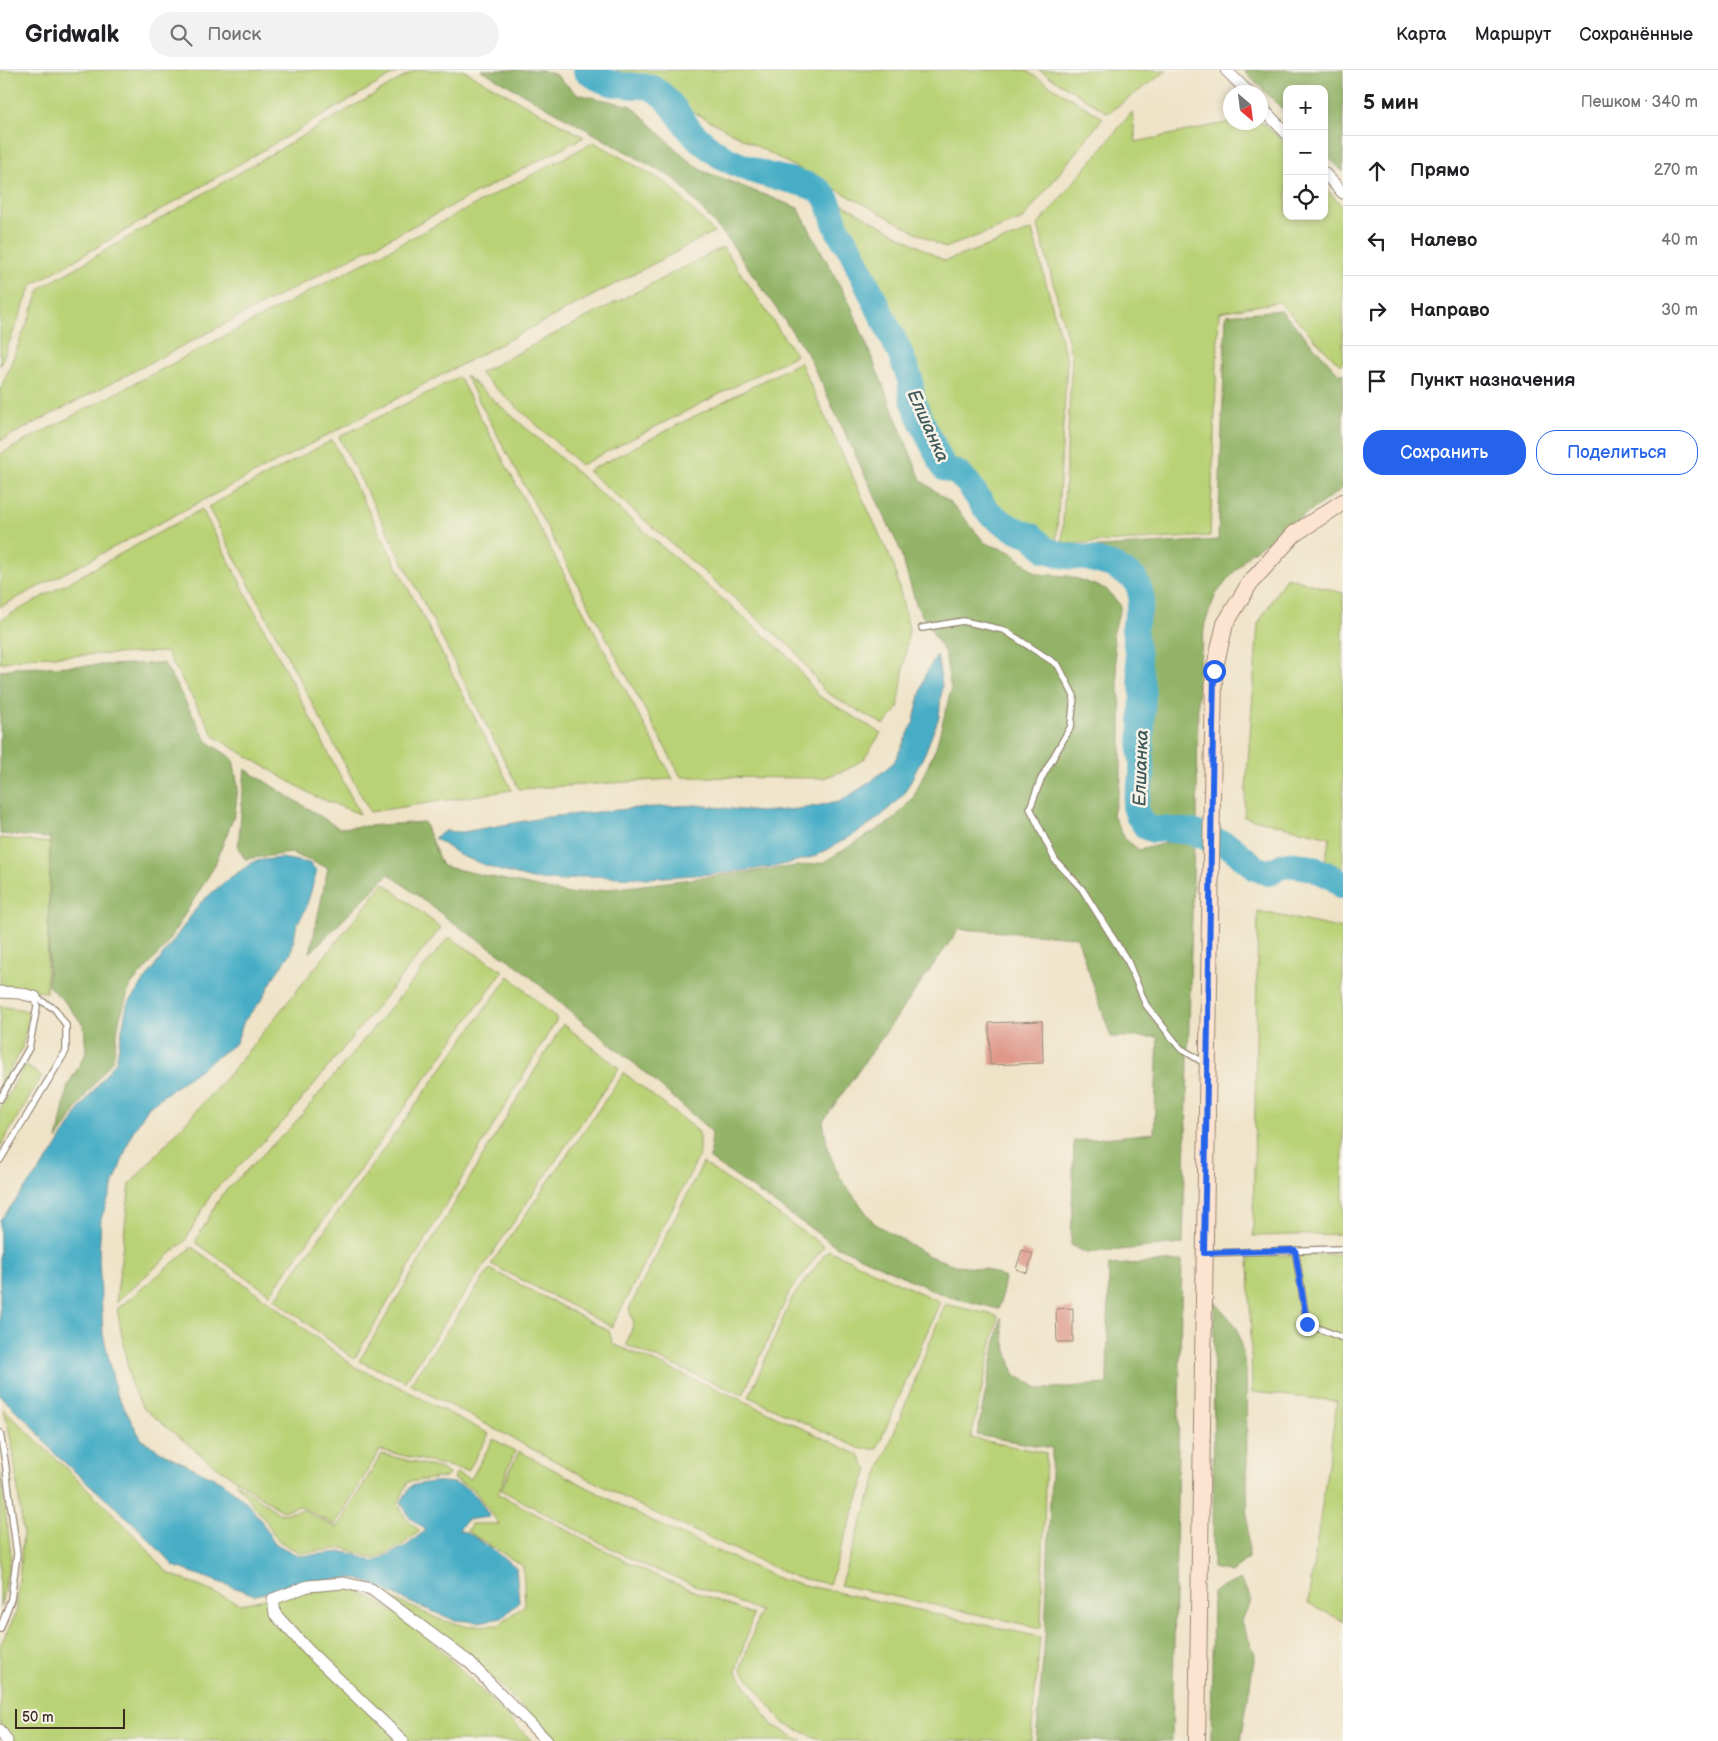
<!DOCTYPE html>
<html lang="ru">
<head>
<meta charset="utf-8">
<style>
  :root { --surface:#fff; --page:#f2f2f2; --text:#202124; --muted:#757577; --line:#e0e0e0; --accent:#2563eb }
  body { margin:0; font-family:"Balsamiq Sans",sans-serif; background:var(--page); color:var(--text) }
  .controls { position:absolute; right:15px; top:15px; display:grid; overflow:hidden; border-radius:10px; box-shadow:0 2px 8px #0003 }
  .controls button { width:45px; height:45px; display:grid; place-items:center; padding:0; border:0; border-bottom:1px solid var(--line); background:var(--surface); color:var(--text); font:25px sans-serif }
  .compass { position:absolute; left:1223px; top:15px; width:45px; height:45px; border-radius:50%; background:var(--surface); box-shadow:0 2px 8px #0003; rotate:152deg }
  .scale { position:absolute; left:15px; bottom:12px; width:110px; box-sizing:border-box; padding-left:5px; border:2px solid #3b2a1e; border-top:0; font-size:14px; line-height:18px; white-space:nowrap; color:#3b2a1e; -webkit-text-stroke:4px #f7f3e8; paint-order:stroke }
  .stop { position:absolute; width:15px; height:15px; margin:-11px; border:4px solid #2563eb; border-radius:50%; background:#fff }
  .stop.end { background:#2563eb; border-color:#fff; box-shadow:0 1px 5px #0008 }
  .list { margin:0; padding:0; list-style:none }
  h2 { display:flex; justify-content:space-between; align-items:center; height:65px; margin:0; padding:0 20px; font-size:21px }
  h2 small { font-size:16px; font-weight:400; color:var(--muted) }
  .list li { display:grid; grid-template-columns:32px 1fr auto; gap:15px; align-items:center; box-sizing:border-box; height:70px; padding:0 20px; border-top:1px solid var(--line) }
  .list b { display:block; font-size:19px; white-space:nowrap }
  .list em { font-size:16px; font-style:normal; color:var(--muted) }
  .actions { display:flex; gap:10px; padding:15px 20px }
  .actions a { flex:1; padding:11px 0; border:1px solid var(--accent); border-radius:20px; text-align:center; font-size:18px; color:var(--accent) }
  .actions .main { background:var(--accent); color:#fff }
  .icon { flex:none; width:28px; height:28px; fill:none; stroke:currentColor; stroke-width:2; stroke-linecap:round; stroke-linejoin:round }
  .map { position:relative; flex:none; width:1343px; height:1671px; overflow:hidden }
  header { display:flex; align-items:center; gap:30px; box-sizing:border-box; height:70px; padding:0 25px; background:var(--surface); border-bottom:1px solid var(--line) }
  header strong { font-size:24px }
  nav { display:flex; gap:28px; margin-inline-start:auto; font-size:18px }
  .search { width:350px; height:45px; background:var(--page); display:flex; align-items:center; gap:12px; box-sizing:border-box; padding:0 18px; border-radius:28px; color:var(--muted); font-size:19px }
  main { display:flex }
  aside { flex:1; background:var(--surface) }
  .map>svg:first-child { display:block }
  .green { fill:#bad276; stroke:#7a7e4a }
  .forest { fill:#93b467; stroke:#676f42 }
  .water { fill:#46adc6; stroke:#406c72 }
  .lines { fill:none; stroke-linecap:round; stroke-linejoin:round }
  .river { stroke:#46adc6; stroke-width:26 }
  .building { fill:#de9789 }
  .lane-casing { stroke:#958672; stroke-width:8 }
  .street-casing { stroke:#958672; stroke-width:13 }
  .secondary-casing { stroke:#958672; stroke-width:18 }
  .lane { stroke:#fff; stroke-width:5.5 }
  .street { stroke:#fff; stroke-width:11 }
  .secondary { stroke:#fde4d1; stroke-width:16 }
  .route { stroke:#2563eb; stroke-width:6 }
  .labels { text-anchor:middle; dominant-baseline:central; stroke-width:5; stroke-linejoin:round; paint-order:stroke }
  .water-label { font-size:18px; font-style:italic; fill:#3f5859; stroke:#f7f3e8 }
</style>
</head>
<body>
<header>
<strong>Gridwalk</strong>
<div class="search"><svg class="icon" aria-label="search" viewBox="0 0 24 24"><circle cx="10" cy="10" r="6"/><path d="M15 15l6 6"/></svg>Поиск</div>
<nav><a>Карта</a><a>Маршрут</a><a>Сохранённые</a></nav>
</header>
<main>
<div class="map">
<svg width="1343" height="1671" viewBox="0 0 1343 1671">
  <rect width="100%" height="100%" fill="#f7f3e8"/>
  <filter id="ink" filterUnits="userSpaceOnUse"><feTurbulence type="fractalNoise" baseFrequency=".02" numOctaves="2"/><feDisplacementMap in="SourceGraphic" scale="10" xChannelSelector="R" yChannelSelector="G"/><feConvolveMatrix kernelMatrix="1 2 1 2 8 2 1 2 1" color-interpolation-filters="sRGB"/></filter>
  <filter id="wash" filterUnits="userSpaceOnUse"><feTurbulence type="fractalNoise" baseFrequency=".0096" numOctaves="4" result="noise"/><feDisplacementMap in="SourceGraphic" scale="20" xChannelSelector="R" yChannelSelector="G"/><feGaussianBlur stdDeviation="1.12" result="paint"/><feColorMatrix in="noise" values="0 0 0 0 0 0 0 0 0 0 0 0 0 0 0 0 0 1.4 0 .05"/><feComposite in="paint" operator="in"/></filter>
  <g filter="url(#wash)">
    <rect width="100%" height="100%" fill="#efe3c7"/>
    <g class="green">
      <path d="M 0,0 L 401,0 L 32,215 L 0,296 Z"/>
      <path d="M 416,0 L 463,0 L 584,67 L 0,371 L 0,321 L 41,218 Z"/>
      <path d="M 616,0 L 1025,0 L 1103,48 L 1023,149 L 945,178 Z"/>
      <path d="M 1039,0 L 1168,0 L 1108,43 Z"/>
      <path d="M 1132,42 L 1136,72 L 1230,52 L 1261,52 L 1287,75 L 1287,146 L 1324,146 L 1324,116 L 1343,137 L 1343,292 L 1340,295 L 1279,232 L 1219,242 L 1210,466 L 1062,474 L 1072,286 L 1038,155 Z"/>
      <path d="M 594,72 L 668,114 L 714,162 L 0,537 L 0,384 Z"/>
      <path d="M 819,121 L 945,191 L 1032,160 L 1067,292 L 1056,476 L 1049,489 L 1003,458 L 936,399 L 908,341 L 904,312 Z"/>
      <path d="M 723,177 L 796,285 L 581,395 L 479,303 Z"/>
      <path d="M 800,292 L 894,496 L 909,559 L 898,639 L 884,655 L 825,622 L 795,581 L 588,401 Z"/>
      <path d="M 465,305 L 789,587 L 819,626 L 881,663 L 864,689 L 846,700 L 823,708 L 681,707 Z"/>
      <path d="M 459,307 L 673,709 L 519,719 L 339,367 Z"/>
      <path d="M 332,370 L 512,720 L 370,742 L 208,437 Z"/>
      <path d="M 202,439 L 360,744 L 314,726 L 215,667 L 166,582 L 30,587 L 0,593 L 0,550 Z"/>
      <path d="M 1286,507 L 1343,523 L 1343,800 L 1324,797 L 1330,767 L 1244,747 L 1258,554 Z"/>
      <path d="M 0,768 L 51,773 L 46,922 L 0,918 Z"/>
      <path d="M 384,813 L 441,858 L 285,1050 L 212,1123 L 185,1171 L 116,1232 L 130,1114 L 230,1003 Z"/>
      <path d="M 1258,841 L 1343,859 L 1343,1164 L 1253,1166 Z"/>
      <path d="M 449,867 L 503,901 L 270,1224 L 195,1172 L 222,1124 L 293,1055 Z"/>
      <path d="M 509,906 L 557,949 L 354,1289 L 275,1229 Z"/>
      <path d="M 0,936 L 30,941 L 22,978 L 0,1017 Z"/>
      <path d="M 563,954 L 619,998 L 405,1311 L 359,1291 Z"/>
      <path d="M 25,995 L 42,1006 L 0,1077 L 0,1039 Z"/>
      <path d="M 624,1003 L 699,1062 L 699,1086 L 612,1257 L 491,1194 Z"/>
      <path d="M 703,1093 L 824,1176 L 789,1223 L 743,1325 L 626,1275 L 634,1253 L 629,1239 Z"/>
      <path d="M 192,1177 L 272,1234 L 355,1297 L 398,1316 L 489,1364 L 468,1401 L 380,1380 L 335,1455 L 300,1436 L 282,1441 L 210,1392 L 143,1338 L 131,1315 L 117,1239 Z"/>
      <path d="M 828,1180 L 940,1232 L 877,1379 L 861,1379 L 749,1327 L 792,1228 Z"/>
      <path d="M 1343,1184 L 1343,1551 L 1308,1533 L 1337,1331 L 1252,1322 L 1249,1186 Z"/>
      <path d="M 490,1199 L 609,1261 L 613,1274 L 742,1330 L 859,1385 L 868,1400 L 829,1514 L 795,1507 L 642,1437 L 410,1314 Z"/>
      <path d="M 945,1234 L 998,1246 L 971,1368 L 1046,1383 L 1041,1558 L 840,1515 L 880,1398 Z"/>
      <path d="M 4,1339 L 127,1457 L 168,1503 L 241,1534 L 303,1521 L 353,1518 L 415,1554 L 532,1671 L 11,1671 L 0,1653 L 0,1575 L 16,1544 L 23,1462 L 13,1380 Z"/>
      <path d="M 493,1369 L 515,1381 L 498,1424 L 645,1501 L 753,1545 L 736,1601 L 772,1655 L 803,1671 L 556,1671 L 472,1587 L 382,1524 L 441,1550 L 466,1556 L 499,1555 L 525,1535 L 523,1496 L 467,1461 L 471,1454 L 499,1454 L 474,1420 L 453,1409 L 456,1403 L 471,1409 Z"/>
      <path d="M 519,1381 L 643,1447 L 782,1510 L 1040,1567 L 1031,1671 L 824,1671 L 784,1654 L 741,1599 L 760,1541 L 639,1493 L 501,1420 Z"/>
      <path d="M 382,1384 L 441,1399 L 449,1404 L 447,1407 L 408,1412 L 398,1434 L 406,1449 L 420,1461 L 402,1475 L 375,1489 L 344,1478 L 301,1483 L 278,1471 L 266,1451 L 235,1412 L 280,1444 L 303,1440 L 337,1458 Z"/>
      <path d="M 0,1401 L 11,1485 L 0,1539 Z"/>
    </g>
    <g class="forest">
      <path d="M 481,0 L 542,0 L 556,5 L 577,24 L 632,36 L 684,87 L 703,101 L 798,138 L 851,236 L 921,410 L 953,435 L 985,473 L 1011,482 L 1037,504 L 1069,506 L 1106,519 L 1121,536 L 1113,565 L 1121,639 L 1121,710 L 1113,745 L 1125,769 L 1139,780 L 1167,773 L 1194,772 L 1183,1174 L 1086,1183 L 1071,1175 L 1074,1071 L 1154,1063 L 1158,967 L 1111,967 L 1077,867 L 959,859 L 823,1051 L 828,1080 L 840,1108 L 874,1153 L 929,1186 L 958,1196 L 985,1199 L 1005,1208 L 999,1239 L 946,1226 L 836,1176 L 710,1089 L 712,1062 L 635,994 L 579,949 L 518,896 L 455,854 L 389,804 L 310,883 L 328,798 L 291,783 L 245,789 L 238,778 L 245,699 L 339,758 L 424,752 L 442,796 L 569,824 L 822,793 L 893,750 L 913,728 L 936,678 L 951,620 L 945,583 L 917,537 L 899,477 L 807,283 L 728,169 L 676,110 Z"/>
      <path d="M 1244,0 L 1343,0 L 1343,102 L 1324,83 L 1324,19 L 1287,19 L 1287,44 Z"/>
      <path d="M 1281,240 L 1340,305 L 1343,303 L 1343,418 L 1249,484 L 1216,524 L 1205,553 L 1198,602 L 1197,752 L 1165,755 L 1140,762 L 1129,751 L 1136,709 L 1137,641 L 1129,567 L 1137,543 L 1133,519 L 1101,500 L 1057,487 L 1065,479 L 1218,470 L 1226,245 Z"/>
      <path d="M 164,593 L 207,671 L 233,689 L 238,717 L 235,743 L 214,797 L 164,878 L 130,916 L 119,951 L 113,989 L 84,1027 L 57,1070 L 68,1015 L 86,983 L 84,956 L 64,931 L 48,916 L 50,768 L 0,764 L 0,601 L 15,598 Z"/>
      <path d="M 1182,1191 L 1172,1671 L 1036,1671 L 1045,1566 L 1052,1378 L 977,1365 L 1001,1247 L 1004,1270 L 1014,1304 L 1040,1319 L 1107,1314 L 1109,1195 Z"/>
      <path d="M 1214,1231 L 1237,1257 L 1246,1299 L 1248,1488 L 1231,1503 L 1213,1498 Z"/>
      <path d="M 1240,1509 L 1252,1530 L 1241,1552 L 1255,1584 L 1241,1671 L 1211,1671 L 1213,1522 Z"/>
    </g>
    <g class="water">
      <path d="M 937,585 L 942,615 L 939,647 L 925,683 L 904,724 L 879,748 L 853,765 L 816,786 L 778,796 L 725,803 L 650,808 L 585,806 L 562,811 L 532,809 L 498,800 L 461,786 L 434,768 L 445,761 L 463,762 L 547,747 L 637,738 L 696,735 L 760,742 L 798,739 L 839,732 L 869,713 L 894,692 L 913,654 L 925,605 Z"/>
      <path d="M 281,788 L 309,793 L 317,801 L 305,841 L 297,854 L 291,883 L 275,905 L 263,928 L 244,951 L 236,973 L 149,1036 L 132,1063 L 101,1149 L 99,1186 L 103,1263 L 116,1323 L 142,1370 L 163,1383 L 222,1412 L 248,1433 L 262,1452 L 274,1473 L 299,1486 L 342,1482 L 354,1484 L 374,1492 L 406,1476 L 426,1460 L 409,1447 L 401,1432 L 411,1416 C 435,1410 459,1408 477,1427 C 482,1433 486,1441 490,1447 L 466,1450 L 459,1460 L 473,1466 L 516,1497 L 519,1532 L 502,1548 L 479,1552 L 454,1550 L 409,1532 L 373,1514 L 354,1508 L 318,1511 L 255,1525 L 174,1496 L 133,1453 L 55,1384 L 30,1353 L 0,1326 L 0,1150 L 52,1084 L 81,1037 L 116,991 L 127,935 L 201,832 L 228,809 L 255,791 Z"/>
    </g>
    <g class="lines">
      <path class="river" d="M 586,0 C 601,13 616,15 636,16 C 642,16 649,16 654,19 C 670,29 678,45 689,59 C 697,68 705,75 715,82 C 729,92 750,100 767,105 C 781,109 815,113 824,125 C 832,136 832,148 838,160 C 845,173 854,181 858,196 L 900,283 L 910,309 L 912,327 L 918,344 L 944,398 L 957,403 L 968,413 L 987,441 L 999,450 L 1010,457 L 1032,466 L 1046,480 L 1066,486 L 1087,488 L 1112,495 L 1134,508 L 1139,518 L 1142,529 L 1134,559 L 1143,624 L 1141,683 L 1142,692 L 1142,706 L 1135,736 L 1138,745 L 1146,757 L 1154,760 L 1163,759 L 1192,762 L 1231,777 L 1256,798 L 1268,803 C 1272,801 1277,798 1282,796 C 1298,791 1332,803 1343,816"/>
    </g>
    <g id="blocks">
      <g class="building">
        <path d="M 1042,951 L 1043,993 L 990,995 L 989,953 Z"/>
        <path d="M 1022,1180 L 1033,1184 L 1027,1203 L 1016,1199 Z"/>
        <path d="M 1073,1238 L 1073,1272 L 1057,1272 L 1056,1239 Z"/>
      </g>
    </g>
  </g>
  <g filter="url(#ink)">
    <use href="#blocks" fill-opacity="0" stroke="#958672" stroke-width="1"/>
    <g class="lines">
      <defs>
        <g id="lane">
          <path d="M 922,558 L 963,551 L 1004,560 L 1058,595 L 1074,626 L 1071,656 L 1041,709 L 1030,738 L 1055,790 L 1082,819 L 1128,892 L 1146,935 L 1180,978 L 1206,994"/>
          <path d="M 0,1029 L 29,978 L 37,937 L 35,927"/>
          <path d="M 0,1090 L 66,981 L 66,955 L 55,939 L 35,927"/>
          <path d="M 1295,1180 L 1307,1254 L 1343,1268"/>
          <path d="M 1207,1183 L 1343,1179"/>
          <path d="M 0,1363 L 5,1391 L 17,1484 L 11,1529 L 0,1559"/>
        </g>
        <g id="street">
          <path d="M 1226,0 L 1248,22"/>
          <path d="M 1260,36 L 1287,64"/>
          <path d="M 1324,103 L 1343,123"/>
          <path d="M 0,922 L 19,923 L 35,927"/>
          <path d="M 0,1660 L 7,1671"/>
          <path d="M 403,1671 L 308,1580 L 275,1544 L 273,1529 L 308,1516 L 344,1513 L 371,1519 L 469,1592 L 547,1671"/>
        </g>
        <path id="secondary" d="M 1197,1671 L 1214,601 L 1225,554 L 1250,513 L 1294,464 L 1343,432"/>
      </defs>
      <use href="#lane" class="lane-casing"/>
      <use href="#street" class="street-casing"/>
      <use href="#secondary" class="secondary-casing"/>
      <use href="#lane" class="lane"/>
      <use href="#street" class="street"/>
      <use href="#secondary" class="secondary"/>
    </g>
  </g>
  <g class="lines" filter="url(#ink)">
    <path class="route" d="M 1214,601 L 1204,1183 L 1295,1180 L 1307,1254"/>
  </g>
  <g class="labels">
    <g class="water-label">
      <text transform="translate(928 356) rotate(66)">Елшанка</text>
      <text transform="translate(1141 698) rotate(-88)">Елшанка</text>
    </g>
  </g>
</svg>
<div class="controls">
<button>+</button>
<button>−</button>
<button><svg class="icon" aria-label="locate" viewBox="0 0 24 24"><circle cx="12" cy="12" r="6"/><path d="M12 2v4M12 18v4M2 12h4M18 12h4"/></svg></button>
</div>
<svg class="compass" viewBox="-18 -18 36 36"><path d="M0-13l5 13h-10z" fill="#e53935"/><path d="M0 13l5-13h-10z" fill="#757577"/></svg>
<div class="scale">50 m</div>
<div class="stop" style="left:1214px;top:601px"></div>
<div class="stop end" style="left:1307px;top:1254px"></div>
</div>
<aside>
<h2>5 мин<small>Пешком · 340 m</small></h2>
<ul class="list">
<li><svg class="icon" aria-label="ahead" viewBox="0 0 24 24"><path d="M12 20V5M6 11l6-6 6 6"/></svg><div><b>Прямо</b></div><em>270 m</em></li>
<li><svg class="icon" aria-label="left" viewBox="0 0 24 24"><path d="M17 20v-9H6M10 6l-5 5 5 5"/></svg><div><b>Налево</b></div><em>40 m</em></li>
<li><svg class="icon" aria-label="right" viewBox="0 0 24 24"><path d="M7 20v-9h11M14 6l5 5-5 5"/></svg><div><b>Направо</b></div><em>30 m</em></li>
<li><svg class="icon" aria-label="arrive" viewBox="0 0 24 24"><path d="M6 21V4h12l-3 4 3 4H6"/></svg><div><b>Пункт назначения</b></div></li>
</ul>
<div class="actions"><a class="main">Сохранить</a><a>Поделиться</a></div>
</aside>
</main>
</body>
</html>
